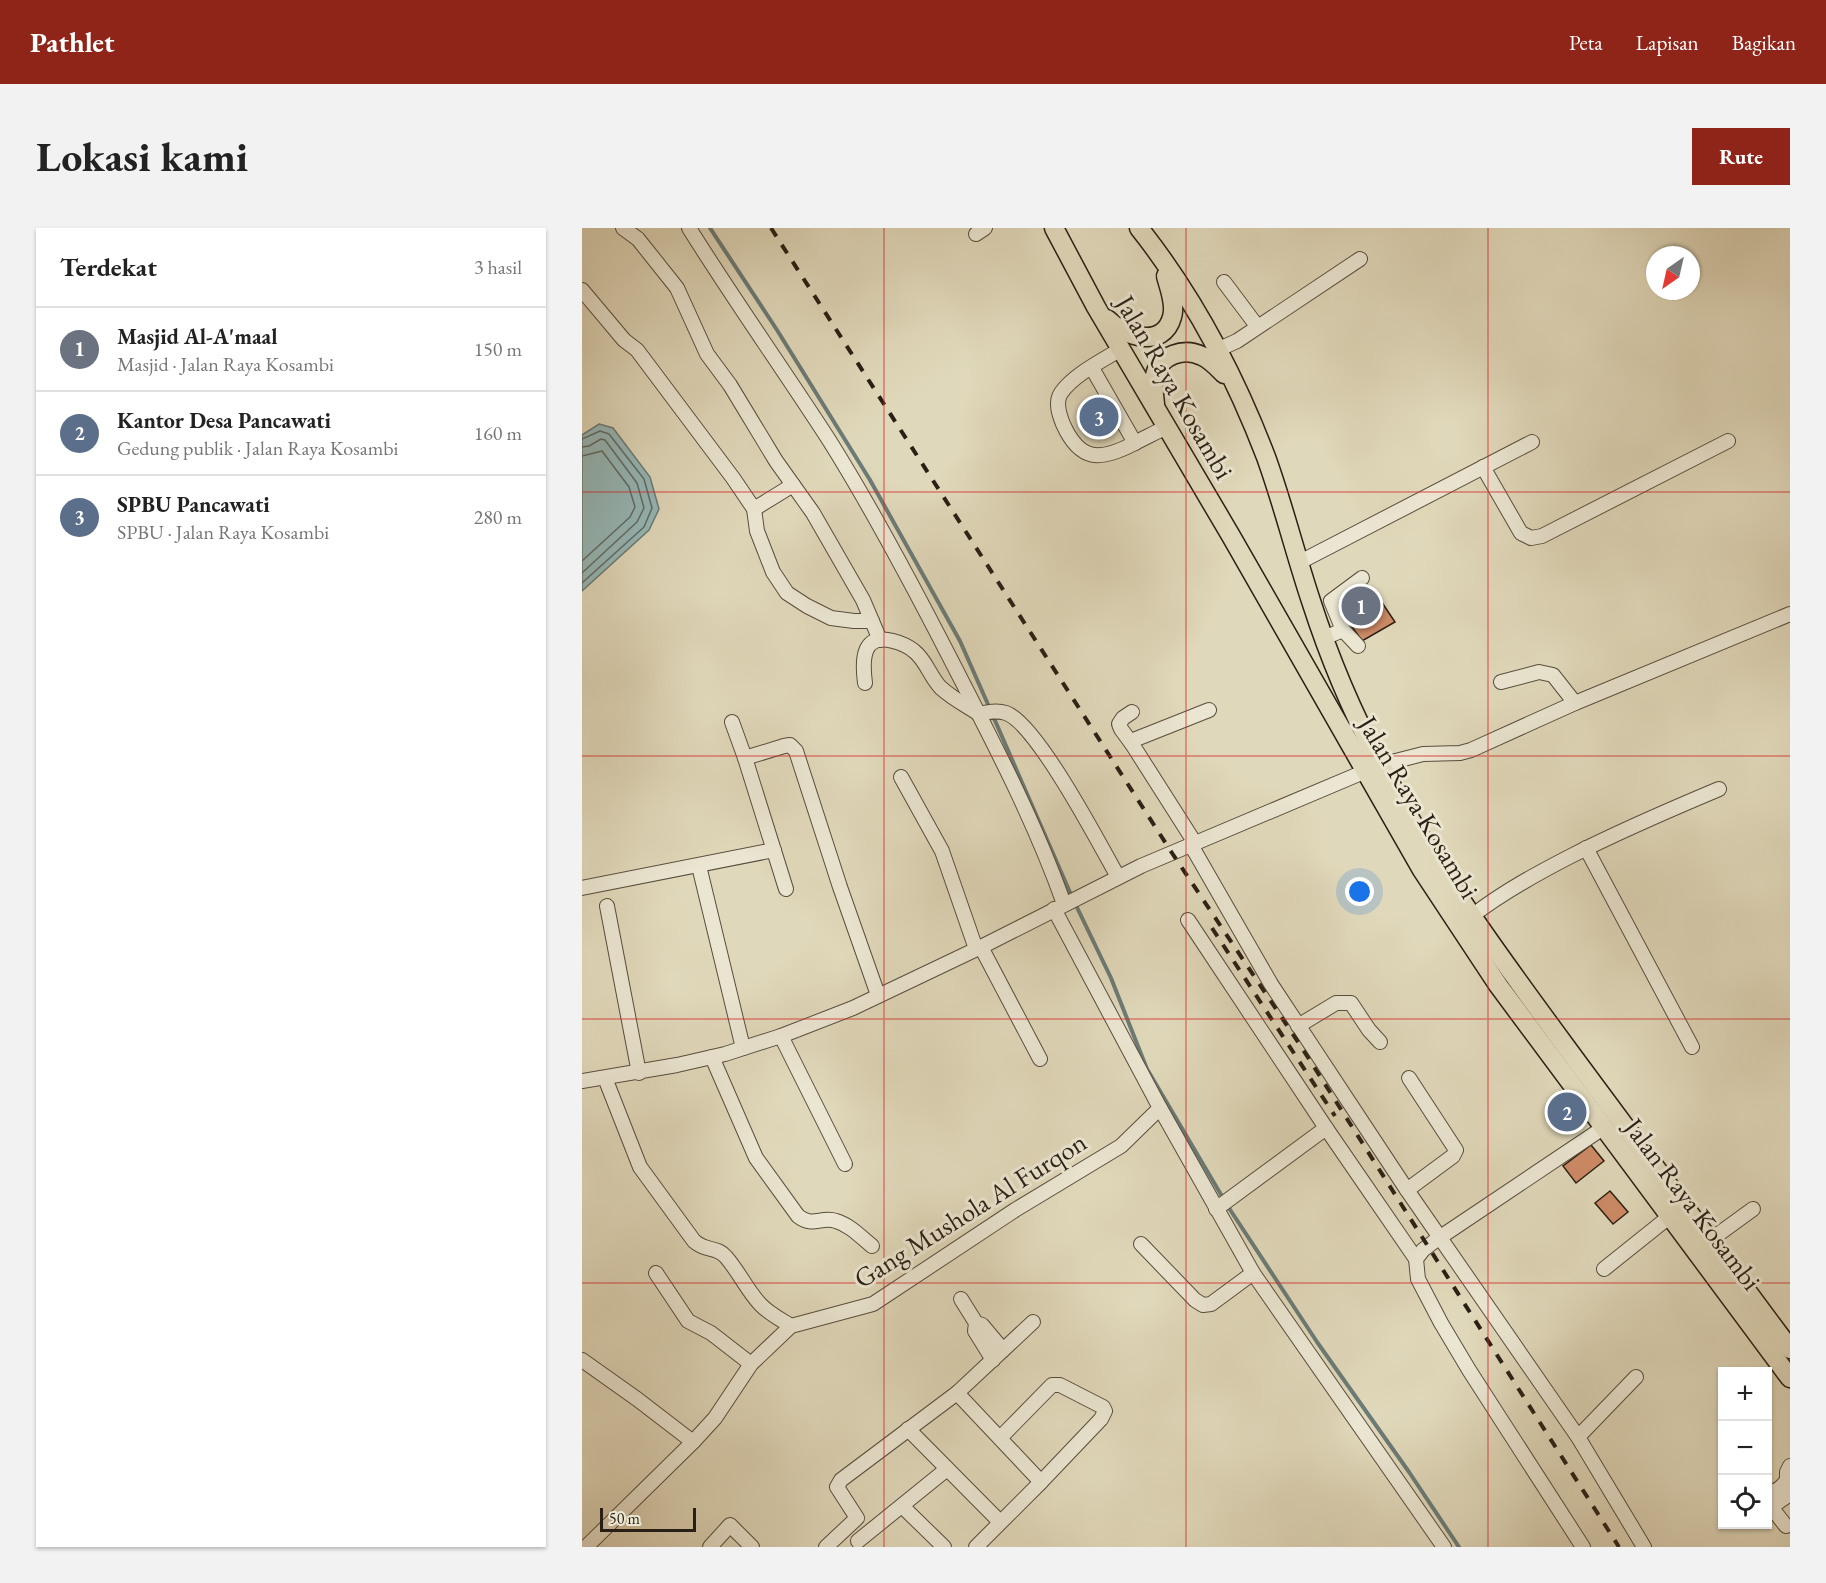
<!DOCTYPE html>
<html lang="id">
<head>
<meta charset="utf-8">
<style>
  :root { --surface:#fff; --page:#f2f2f2; --text:#222; --muted:#767676; --line:#e0e0e0; --accent:#8f2418 }
  body { margin:0; font-family:"EB Garamond",serif; background:var(--page); color:var(--text) }
  .controls { position:absolute; right:18px; bottom:18px; display:grid; overflow:hidden; border-radius:0px; box-shadow:0 2px 4px #0004 }
  .controls button { width:54px; height:54px; display:grid; place-items:center; padding:0; border:0; border-bottom:2px solid var(--line); background:var(--surface); color:var(--text); font:30px sans-serif }
  .compass { position:absolute; left:1064px; top:18px; width:54px; height:54px; border-radius:50%; background:var(--surface); box-shadow:0 2px 4px #0004; rotate:214deg }
  .scale { position:absolute; left:18px; bottom:15px; width:96px; box-sizing:border-box; padding-left:6px; border:3px solid #2a1f14; border-top:0; font-size:16px; line-height:21px; white-space:nowrap; color:#2a1f14; -webkit-text-stroke:4px #ebe6d2; paint-order:stroke }
  .you { position:absolute; left:778px; top:664px; width:21px; height:21px; margin:-15px; border:4px solid #fff; border-radius:50%; background:#1a73e8; box-shadow:0 0 0 9px #1a73e833 }
  .badge { display:grid; place-items:center; width:39px; height:39px; border-radius:50%; background:var(--accent); color:#fff; font-size:20px; font-weight:700 }
  .pin { position:absolute; translate:-50% -50%; border:3px solid #fff; box-shadow:0 2px 6px #0006 }
  .list { margin:0; padding:0; list-style:none }
  h2 { display:flex; justify-content:space-between; align-items:center; height:78px; margin:0; padding:0 24px; font-size:26px }
  h2 small { font-size:20px; font-weight:400; color:var(--muted) }
  .list li { display:grid; grid-template-columns:39px 1fr auto; gap:18px; align-items:center; box-sizing:border-box; height:84px; padding:0 24px; border-top:2px solid var(--line) }
  .list b { display:block; font-size:22px; white-space:nowrap }
  .list p { margin:0; font-size:20px; white-space:nowrap; color:var(--muted) }
  .list em { font-size:20px; font-style:normal; color:var(--muted) }
  .icon { flex:none; width:33px; height:33px; fill:none; stroke:currentColor; stroke-width:2; stroke-linecap:round; stroke-linejoin:round }
  .map { position:relative; flex:none; width:1208px; height:1319px; overflow:hidden; border-radius:0px }
  header { display:flex; align-items:center; gap:36px; box-sizing:border-box; height:84px; padding:0 30px; background:var(--accent); color:#fff }
  header strong { font-size:28px }
  nav { display:flex; gap:33px; margin-inline-start:auto; font-size:21px }
  .intro { display:flex; align-items:center; justify-content:space-between; box-sizing:border-box; height:144px; padding:0 36px }
  h1 { margin:0; font-size:42px }
  .button { padding:15px 27px; border-radius:0px; background:var(--accent); color:#fff; font-size:21px; font-weight:700 }
  main { display:flex; gap:36px; padding:0 36px }
  aside { flex:1; background:var(--surface); border-radius:0px; box-shadow:0 2px 4px #0004 }
  .map>svg:first-child { display:block }
  .water { fill:#96b8b8; stroke:#6b7b76; stroke-width:1.5 }
  .lines { fill:none; stroke-linecap:round; stroke-linejoin:round }
  .shore { stroke:#606c66; stroke-width:1.5 }
  .stream { stroke:#6b7b76; stroke-width:4 }
  .building { fill:#ce8b66; stroke:#2a1f14; stroke-width:1.5 }
  .minor-casing { stroke:#584d3e; stroke-width:16 }
  .highway-casing { stroke:#2a1f14; stroke-width:21 }
  .minor { stroke:#ebe6d2; stroke-width:14 }
  .highway { stroke:#e0d8ba; stroke-width:18 }
  .rail { stroke:#2a1f14; stroke-width:4; stroke-dasharray:10 10; stroke-linecap:butt }
  .grid { fill:none; stroke:#d62828; stroke-width:1.5; stroke-opacity:0.55 }
  .labels { text-anchor:middle; dominant-baseline:central; stroke-width:6; stroke-linejoin:round; paint-order:stroke }
  .street-label { font-size:27px; fill:#2a1f14; stroke:#ebe6d2 }
</style>
</head>
<body>
<header>
<strong>Pathlet</strong>
<nav><a>Peta</a><a>Lapisan</a><a>Bagikan</a></nav>
</header>
<div class="intro"><h1>Lokasi kami</h1><a class="button">Rute</a></div>
<main>
<aside>
<h2>Terdekat<small>3 hasil</small></h2>
<ul class="list">
<li><span class="badge" style="background:#6b7280">1</span><div><b>Masjid Al-A'maal</b><p>Masjid · Jalan Raya Kosambi</p></div><em>150 m</em></li>
<li><span class="badge" style="background:#5c6f8a">2</span><div><b>Kantor Desa Pancawati</b><p>Gedung publik · Jalan Raya Kosambi</p></div><em>160 m</em></li>
<li><span class="badge" style="background:#5c6f8a">3</span><div><b>SPBU Pancawati</b><p>SPBU · Jalan Raya Kosambi</p></div><em>280 m</em></li>
</ul>
</aside>
<div class="map">
<svg width="1208" height="1319" viewBox="0 0 1208 1319">
  <rect width="100%" height="100%" fill="#e0d8ba"/>
  <filter id="stains"><feTurbulence type="fractalNoise" baseFrequency=".00333" numOctaves="4"/><feColorMatrix values="0 0 0 0 .2 0 0 0 0 .09 0 0 0 0 .02 0 0 0 .5 -.17"/></filter>
  <radialGradient id="worn" r=".72"><stop offset=".6" stop-color="#630" stop-opacity="0"/><stop offset="1" stop-color="#630" stop-opacity=".3"/></radialGradient>
  <path class="water" d="M 17,196 L 31,200 L 68,249 L 77,281 L 67,302 L 0,363 L 0,207 Z"/>
  <g class="lines">
    <g class="shore">
      <path d="M 0,211 L 18,203 L 27,206 L 62,251 L 70,280 L 62,299 L 0,355"/>
      <path d="M 0,219 L 7,218 L 19,211 L 23,212 L 55,255 L 62,280 L 55,294 L 0,345"/>
      <path d="M 0,228 L 20,223 L 47,259 L 53,279 L 48,289 L 0,333"/>
    </g>
    <g class="stream">
      <path d="M 128,0 L 195,102 L 288,252 L 378,413 L 408,481"/>
      <path d="M 411,488 L 490,669 L 529,750 L 565,841 L 641,970"/>
      <path d="M 645,977 L 735,1114 L 827,1244 L 877,1319"/>
    </g>
  </g>
  <g class="building">
    <path d="M 791,361 L 813,394 L 780,413 L 759,383 Z"/>
    <path d="M 1009,917 L 1022,933 L 994,955 L 981,938 Z"/>
    <path d="M 1028,963 L 1046,984 L 1031,996 L 1013,975 Z"/>
  </g>
  <g class="lines">
    <defs>
      <g id="minor">
        <path d="M 41,0 L 56,11 L 95,60 L 125,126 L 148,157 L 194,233 L 231,285 L 281,372 L 298,412"/>
        <path d="M 107,0 C 152,72 201,141 247,212 C 291,282 330,356 368,430 C 409,510 452,591 482,676"/>
        <path d="M 394,6 L 403,0"/>
        <path d="M 642,54 L 675,98"/>
        <path d="M 0,62 L 42,112 L 55,122 L 151,250 L 172,281 L 175,303 L 191,344 L 205,365 L 225,378 L 249,390 L 272,393 L 290,393"/>
        <path d="M 539,121 C 521,132 491,147 479,165 C 473,174 477,186 481,196 C 498,234 518,233 551,216 C 562,210 573,205 584,199"/>
        <path d="M 635,122 L 655,113 L 778,31"/>
        <path d="M 510,140 L 553,215"/>
        <path d="M 901,239 L 939,305 L 949,310 L 960,308 L 1146,213"/>
        <path d="M 172,281 L 211,257"/>
        <path d="M 716,335 L 950,214"/>
        <path d="M 761,402 L 776,418"/>
        <path d="M 742,410 L 761,402 L 749,373 L 780,350"/>
        <path d="M 919,454 L 957,444 L 971,447 L 993,475"/>
        <path d="M 283,455 C 280,432 280,405 311,413 C 319,415 326,418 332,423 C 344,432 348,449 359,460 C 370,470 385,478 397,486 C 406,484 415,482 424,485 C 455,496 518,617 536,649"/>
        <path d="M 150,494 L 163,530 L 204,661"/>
        <path d="M 550,516 L 539,501 L 537,496 L 541,490 L 550,484"/>
        <path d="M 163,530 L 202,518 L 208,517 L 214,523 L 258,659 L 296,767"/>
        <path d="M 798,537 L 841,526 L 878,525 L 889,522 L 993,475 L 1208,386"/>
        <path d="M 319,549 L 360,623 L 394,721"/>
        <path d="M 613,615 L 550,516 L 554,511 L 627,482"/>
        <path d="M 609,617 L 689,756 L 825,962 L 996,1209 L 1062,1319"/>
        <path d="M 1004,620 L 1110,819"/>
        <path d="M 117,638 L 161,820"/>
        <path d="M 0,660 L 192,622"/>
        <path d="M 25,678 L 57,845"/>
        <path d="M 472,681 L 578,880 L 671,1045 L 862,1319"/>
        <path d="M 890,688 C 921,664 954,646 989,628 C 1038,603 1087,582 1137,561"/>
        <path d="M 606,692 L 744,900 L 834,1031"/>
        <path d="M 399,719 L 458,831"/>
        <path d="M 716,798 L 754,775 L 769,775 L 787,802 L 798,814"/>
        <path d="M 199,808 L 263,936"/>
        <path d="M 130,829 L 174,930 L 216,988 C 231,1000 239,988 254,993 C 268,997 279,1009 290,1018"/>
        <path d="M 23,850 L 58,939 L 112,1013 C 124,1024 135,1018 144,1029 C 157,1044 165,1062 178,1076 C 186,1085 198,1091 209,1098"/>
        <path d="M 0,853 L 95,837 L 143,826 L 199,808 L 271,780 L 399,719 L 559,638 L 784,543"/>
        <path d="M 825,962 L 871,928 L 874,922 L 827,850"/>
        <path d="M 634,981 L 744,900"/>
        <path d="M 1127,1013 L 1171,981"/>
        <path d="M 559,1016 L 613,1072 L 621,1077 L 629,1076 L 671,1045"/>
        <path d="M 1022,1041 L 1087,989"/>
        <path d="M 74,1045 L 106,1093 L 129,1105 L 169,1136"/>
        <path d="M 379,1071 L 394,1095 L 393,1103 L 411,1132"/>
        <path d="M 394,1095 L 400,1097 L 421,1122"/>
        <path d="M 0,1132 L 55,1171 L 111,1214"/>
        <path d="M 375,1165 L 459,1254 L 394,1319"/>
        <path d="M 326,1201 L 418,1294"/>
        <path d="M 996,1209 L 1054,1149"/>
        <path d="M 418,1210 L 470,1157 L 478,1157 L 521,1179 L 523,1183 L 519,1191 L 459,1254"/>
        <path d="M 1186,1263 C 1194,1265 1200,1259 1205,1252 L 1205,1244 L 1208,1238"/>
        <path d="M 320,1278 L 362,1319"/>
        <path d="M 1204,1298 L 1189,1279 L 1208,1266"/>
        <path d="M 276,1313 L 365,1241"/>
        <path d="M 4,1319 L 111,1214 L 133,1190 L 169,1136 L 209,1098 L 291,1076 L 433,982 L 539,918 L 578,880"/>
        <path d="M 128,1319 L 148,1297 L 170,1319"/>
        <path d="M 244,1319 L 275,1290 L 255,1259 L 259,1252 L 375,1165 L 451,1094"/>
        <path d="M 1001,1319 L 887,1142 L 859,1095 L 836,1051 L 834,1031 L 841,1022 L 854,1012 L 1021,900"/>
      </g>
      <g id="highway">
        <path d="M 472,0 L 514,79 L 649,308 L 840,642 L 916,757 L 1208,1150"/>
        <path d="M 557,0 C 611,68 653,148 684,229 C 701,276 713,325 729,373 C 747,429 770,484 798,536 C 852,641 923,736 993,831 C 1065,928 1136,1025 1208,1121"/>
        <path d="M 525,91 C 542,108 581,122 590,89 C 594,76 587,60 584,48"/>
        <path d="M 573,176 C 572,166 570,156 573,147 C 578,127 602,119 620,128 C 629,132 636,140 642,146"/>
      </g>
    </defs>
    <use href="#minor" class="minor-casing"/>
    <use href="#highway" class="highway-casing"/>
    <use href="#minor" class="minor"/>
    <use href="#highway" class="highway"/>
    <g class="rail">
      <path d="M 189,0 L 590,625 L 720,820 L 1037,1319"/>
      <path d="M 630,700 L 753,888"/>
    </g>
  </g>
  <path class="grid" d="M 302,0 L 302,1319M 604,0 L 604,1319M 906,0 L 906,1319M 0,264 L 1208,264M 0,528 L 1208,528M 0,791 L 1208,791M 0,1055 L 1208,1055"/>
  <g class="labels">
    <g class="street-label">
      <text transform="translate(593 159) rotate(60)">Jalan Raya Kosambi</text>
      <text transform="translate(837 579) rotate(59)">Jalan Raya Kosambi</text>
      <text transform="translate(1111 976) rotate(53)">Jalan Raya Kosambi</text>
      <text transform="translate(388 982) rotate(-32)">Gang Mushola Al Furqon</text>
    </g>
  </g>
  <rect width="100%" height="100%" filter="url(#stains)"/>
  <rect width="100%" height="100%" fill="url(#worn)"/>
</svg>
<div class="controls">
<button>+</button>
<button>−</button>
<button><svg class="icon" aria-label="locate" viewBox="0 0 24 24"><circle cx="12" cy="12" r="6"/><path d="M12 2v4M12 18v4M2 12h4M18 12h4"/></svg></button>
</div>
<svg class="compass" viewBox="-18 -18 36 36"><path d="M0-13l5 13h-10z" fill="#e53935"/><path d="M0 13l5-13h-10z" fill="#767676"/></svg>
<div class="scale">50 m</div>
<div class="you"></div>
<div class="pin badge" style="left:779px;top:378px;background:#6b7280">1</div>
<div class="pin badge" style="left:985px;top:884px;background:#5c6f8a">2</div>
<div class="pin badge" style="left:517px;top:189px;background:#5c6f8a">3</div>
</div>
</main>
</body>
</html>
